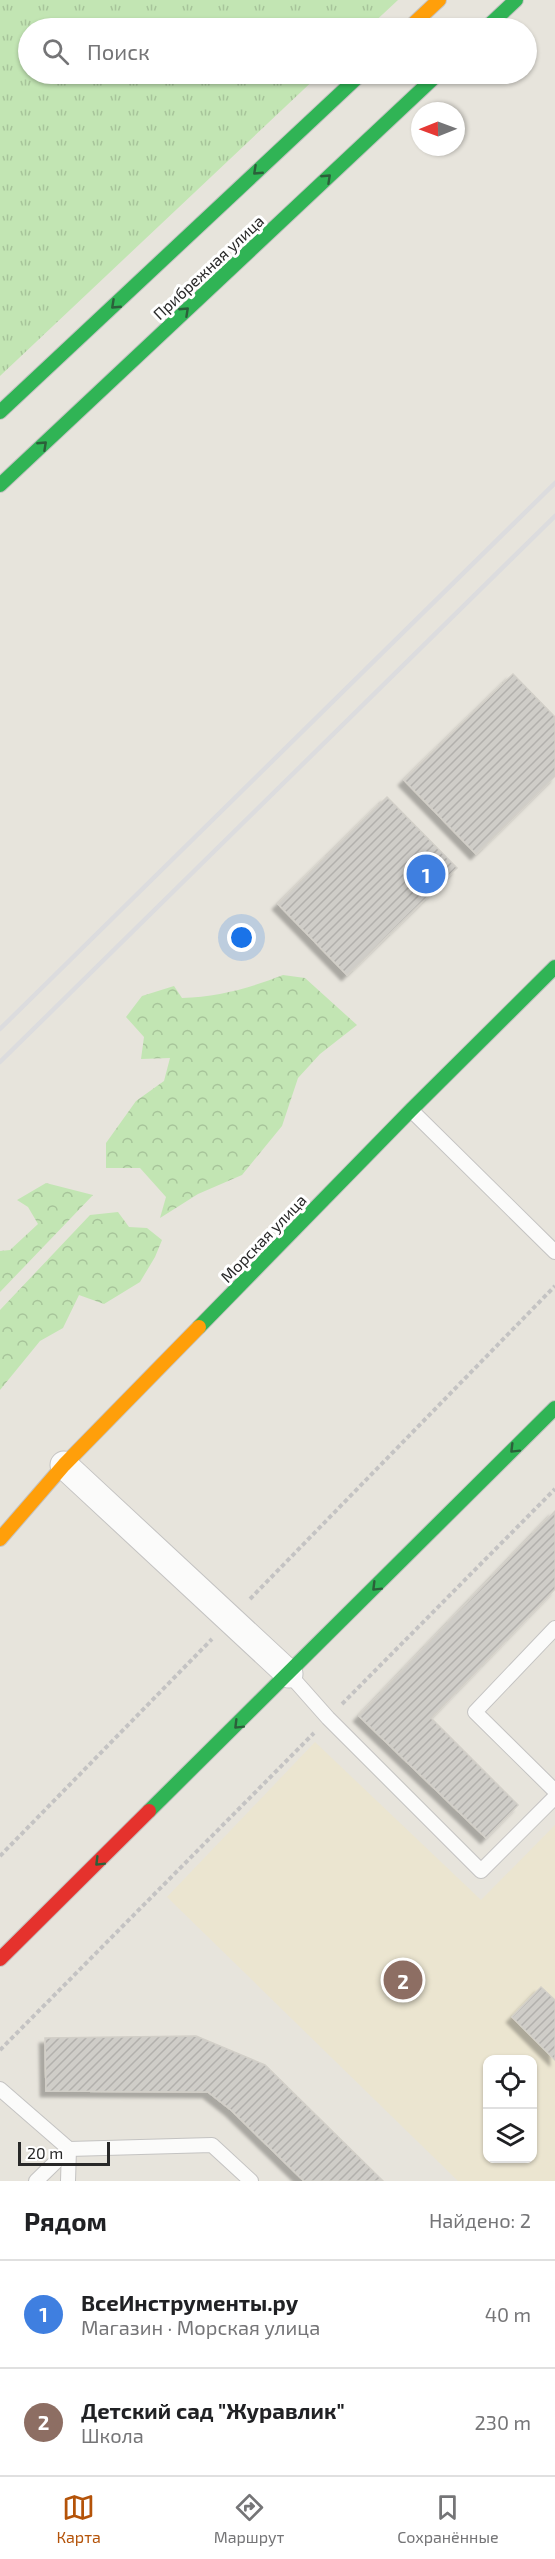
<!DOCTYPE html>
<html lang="ru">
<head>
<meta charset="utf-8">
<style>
  :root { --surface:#fff; --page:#f6f6f6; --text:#202124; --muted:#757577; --line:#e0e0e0; --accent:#b45309 }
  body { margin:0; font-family:"Exo 2",sans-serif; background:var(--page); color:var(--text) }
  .controls { position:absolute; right:18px; bottom:18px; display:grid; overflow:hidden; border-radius:12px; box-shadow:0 2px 4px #0004 }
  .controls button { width:54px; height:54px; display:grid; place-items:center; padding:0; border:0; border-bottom:2px solid var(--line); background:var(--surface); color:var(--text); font:30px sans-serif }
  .compass { position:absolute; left:411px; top:102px; width:54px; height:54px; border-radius:50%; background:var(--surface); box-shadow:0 2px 4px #0004; rotate:269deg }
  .scale { position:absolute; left:18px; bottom:15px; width:92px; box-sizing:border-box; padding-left:6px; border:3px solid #282828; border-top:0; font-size:16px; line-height:21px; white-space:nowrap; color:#282828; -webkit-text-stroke:4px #fff; paint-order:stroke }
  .you { position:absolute; left:242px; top:938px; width:21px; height:21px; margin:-15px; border:4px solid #fff; border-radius:50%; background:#1a73e8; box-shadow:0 0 0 9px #1a73e833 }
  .badge { display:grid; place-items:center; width:39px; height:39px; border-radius:50%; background:var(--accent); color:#fff; font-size:20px; font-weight:700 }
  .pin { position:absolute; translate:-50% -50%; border:3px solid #fff; box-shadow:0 2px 6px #0006 }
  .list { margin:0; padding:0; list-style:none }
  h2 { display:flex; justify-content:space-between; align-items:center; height:78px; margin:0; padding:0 24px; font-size:26px }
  h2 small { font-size:20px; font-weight:400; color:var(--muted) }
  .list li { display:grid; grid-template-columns:39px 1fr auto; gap:18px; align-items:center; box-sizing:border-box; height:108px; padding:0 24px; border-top:2px solid var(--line) }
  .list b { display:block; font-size:22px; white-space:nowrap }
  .list p { margin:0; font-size:20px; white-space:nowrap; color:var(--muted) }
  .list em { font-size:20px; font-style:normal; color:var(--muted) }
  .icon { flex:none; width:33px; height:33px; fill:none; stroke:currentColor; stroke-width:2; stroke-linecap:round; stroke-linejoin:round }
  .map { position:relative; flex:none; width:555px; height:2181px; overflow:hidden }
  .search { position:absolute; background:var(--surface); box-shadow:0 2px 4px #0004; left:18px; right:18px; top:18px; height:66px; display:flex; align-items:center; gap:15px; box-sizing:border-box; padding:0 21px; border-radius:33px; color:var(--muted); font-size:22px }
  .sheet { height:294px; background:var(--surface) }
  nav { display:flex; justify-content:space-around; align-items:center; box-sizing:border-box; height:84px; border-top:2px solid var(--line); background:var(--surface); font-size:16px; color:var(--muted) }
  nav a { display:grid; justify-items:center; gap:3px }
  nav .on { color:var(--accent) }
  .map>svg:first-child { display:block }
  .education { fill:#ebe5d0; fill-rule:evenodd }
  .grass { fill:url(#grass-tufts) }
  .forest { fill:url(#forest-crowns) }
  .building { fill:url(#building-hatch); stroke:#d2cfc8; stroke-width:1.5; filter:url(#shadow) }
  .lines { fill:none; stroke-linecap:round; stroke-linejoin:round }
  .lane-casing { stroke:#c4c3c2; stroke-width:16 }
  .street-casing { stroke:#c4c3c2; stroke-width:29 }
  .fast-casing { stroke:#c4c3c2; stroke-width:16 }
  .slow-casing { stroke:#c4c3c2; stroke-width:16 }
  .jam-casing { stroke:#c4c3c2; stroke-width:16 }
  .path { stroke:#c4c3c3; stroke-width:4; stroke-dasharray:4.5 3; stroke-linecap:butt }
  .lane { stroke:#fbfbfa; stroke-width:14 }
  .street { stroke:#fbfbfa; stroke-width:27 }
  .fast { stroke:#30b455; stroke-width:14 }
  .slow { stroke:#ff9f0a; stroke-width:14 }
  .jam { stroke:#e5322d; stroke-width:14 }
  .rail { stroke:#dcdcde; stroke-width:4.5 }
  .oneway { stroke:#2b603a }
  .labels { text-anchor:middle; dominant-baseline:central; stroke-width:6; stroke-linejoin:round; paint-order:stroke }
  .street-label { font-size:16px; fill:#282828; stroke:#fff }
</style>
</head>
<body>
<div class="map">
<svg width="555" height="2181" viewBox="0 0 555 2181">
  <defs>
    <pattern id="grass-tufts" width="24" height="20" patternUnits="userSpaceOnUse" patternTransform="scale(1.5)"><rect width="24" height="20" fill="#c2e5b3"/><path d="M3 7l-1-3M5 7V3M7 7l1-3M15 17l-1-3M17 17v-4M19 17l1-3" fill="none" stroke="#a7c49a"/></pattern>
    <pattern id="forest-crowns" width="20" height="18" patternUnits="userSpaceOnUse" patternTransform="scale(1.5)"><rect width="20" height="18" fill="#c2e5b3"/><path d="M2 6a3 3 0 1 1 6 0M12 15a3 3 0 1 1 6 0" fill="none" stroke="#a7c49a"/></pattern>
    <pattern id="building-hatch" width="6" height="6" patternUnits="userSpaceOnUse" patternTransform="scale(1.5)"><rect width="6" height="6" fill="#cfcdc8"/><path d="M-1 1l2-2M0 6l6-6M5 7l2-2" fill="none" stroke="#b2b0ac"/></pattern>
    <filter id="shadow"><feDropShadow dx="-5.5" dy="5.5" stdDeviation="1.5" flood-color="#0004"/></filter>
  </defs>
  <rect width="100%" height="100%" fill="#e7e4dc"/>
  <path class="education" d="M 315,1742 L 481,1900 L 555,1825 L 555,2181 L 458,2181 L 167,1897 ZM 488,2060 L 532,2060 L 532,2158 L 488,2158 Z"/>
  <path class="grass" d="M 0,0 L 398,0 L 368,28 L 28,28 L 28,74 L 320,74 L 0,376 Z"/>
  <g class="forest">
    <path d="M 283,975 L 305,978 L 357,1025 L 320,1054 L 298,1078 L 282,1126 L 242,1175 L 198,1194 L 160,1218 L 166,1197 L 140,1168 L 106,1168 L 106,1143 L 136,1101 L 164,1081 L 170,1058 L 141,1059 L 144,1037 L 126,1017 L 142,996 L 174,986 L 182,998 C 218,997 250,988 283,975 Z"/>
    <path d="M 46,1183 L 93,1195 L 0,1292 L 0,1251 L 10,1250 L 38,1224 L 28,1207 L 17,1200 Z"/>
    <path d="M 118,1212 L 129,1227 L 147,1228 L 162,1240 L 155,1257 L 140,1282 L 104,1304 L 79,1295 L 63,1328 L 40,1341 L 0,1390 L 0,1310 L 90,1215 Z"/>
  </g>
  <g class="building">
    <path d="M 513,674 L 555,717 L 555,776 L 476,854 L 404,780 Z"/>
    <path d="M 387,797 L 457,868 L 347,975 L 278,904 Z"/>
    <path d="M 555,1511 L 555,1589 L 431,1718 L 518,1805 L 486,1838 L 359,1716 Z"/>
    <path d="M 541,1987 L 555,2000 L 555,2060 L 512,2017 Z"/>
    <path d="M 196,2036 L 265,2065 L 383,2181 L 304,2181 L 231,2110 L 208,2092 L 46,2091 L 45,2038 Z"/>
  </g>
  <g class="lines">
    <defs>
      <g id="lane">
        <path d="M 411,1110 L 555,1252"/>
        <path d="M 555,1628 L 475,1712 L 555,1791"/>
        <path d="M 289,1674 L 328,1718 L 481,1871 L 555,1797"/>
        <path d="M 0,2089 L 69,2149 L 212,2145 L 251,2181"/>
        <path d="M 36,2181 L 69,2149"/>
        <path d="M 68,2181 L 69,2149"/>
      </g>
      <path id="street" d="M 64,1465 L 289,1674"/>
      <g id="fast">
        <path d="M 486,28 L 516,0"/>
        <path d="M 0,412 L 361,74"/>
        <path d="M 0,485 L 438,74"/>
        <path d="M 199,1327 L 411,1110 L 555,967"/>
        <path d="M 149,1811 L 555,1408"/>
      </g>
      <g id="slow">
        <path d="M 409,28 L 439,0"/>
        <path d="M 0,1539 L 64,1465 L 199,1327"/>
      </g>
      <path id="jam" d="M 0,1959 L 149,1811"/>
    </defs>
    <use href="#lane" class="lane-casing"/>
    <use href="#street" class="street-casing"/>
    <use href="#fast" class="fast-casing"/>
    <use href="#slow" class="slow-casing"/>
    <use href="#jam" class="jam-casing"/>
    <g class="path">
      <path d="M 250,1599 L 555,1286"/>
      <path d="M 342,1704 L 555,1489"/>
      <path d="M 0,1856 L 212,1639"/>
      <path d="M 0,2050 L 314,1733"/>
    </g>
    <use href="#lane" class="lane"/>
    <use href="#street" class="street"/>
    <use href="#fast" class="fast"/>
    <use href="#slow" class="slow"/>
    <use href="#jam" class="jam"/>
    <g class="rail">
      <path d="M 0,1029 L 555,483"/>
      <path d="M 0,1062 L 555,516"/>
    </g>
  </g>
  <defs><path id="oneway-chevron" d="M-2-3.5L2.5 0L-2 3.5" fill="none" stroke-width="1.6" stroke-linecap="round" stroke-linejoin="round" transform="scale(1.5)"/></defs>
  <g class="oneway">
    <use href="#oneway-chevron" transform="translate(257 171) rotate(137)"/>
    <use href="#oneway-chevron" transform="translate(327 178) rotate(-43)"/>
    <use href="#oneway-chevron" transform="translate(115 305) rotate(137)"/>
    <use href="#oneway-chevron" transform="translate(185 311) rotate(-43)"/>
    <use href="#oneway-chevron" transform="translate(43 445) rotate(-43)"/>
    <use href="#oneway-chevron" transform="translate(514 1449) rotate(135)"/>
    <use href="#oneway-chevron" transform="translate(376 1587) rotate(135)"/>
    <use href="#oneway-chevron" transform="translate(238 1725) rotate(135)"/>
    <use href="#oneway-chevron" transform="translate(99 1862) rotate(135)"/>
  </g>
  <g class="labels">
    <g class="street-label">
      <text transform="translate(208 267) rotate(-43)">Прибрежная улица</text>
      <text transform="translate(263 1238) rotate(-46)">Морская улица</text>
    </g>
  </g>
</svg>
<div class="controls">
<button><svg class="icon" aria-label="locate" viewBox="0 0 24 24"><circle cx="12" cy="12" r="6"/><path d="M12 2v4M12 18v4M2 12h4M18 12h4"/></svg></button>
<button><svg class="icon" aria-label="layers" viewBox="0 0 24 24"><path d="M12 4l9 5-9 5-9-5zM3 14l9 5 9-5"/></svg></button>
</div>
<svg class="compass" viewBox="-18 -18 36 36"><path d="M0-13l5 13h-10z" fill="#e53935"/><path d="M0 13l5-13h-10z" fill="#757577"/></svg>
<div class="scale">20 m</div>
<div class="you"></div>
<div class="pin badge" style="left:426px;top:874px;background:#3f7fe0">1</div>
<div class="pin badge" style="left:403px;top:1980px;background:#8d6e63">2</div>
<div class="search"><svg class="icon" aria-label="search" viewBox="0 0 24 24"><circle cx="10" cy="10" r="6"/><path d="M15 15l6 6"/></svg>Поиск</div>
</div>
<section class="sheet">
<h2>Рядом<small>Найдено: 2</small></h2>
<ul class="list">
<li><span class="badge" style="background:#3f7fe0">1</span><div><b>ВсеИнструменты.ру</b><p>Магазин · Морская улица</p></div><em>40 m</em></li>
<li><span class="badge" style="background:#8d6e63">2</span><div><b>Детский сад &quot;Журавлик&quot;</b><p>Школа</p></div><em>230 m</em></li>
</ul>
</section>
<nav>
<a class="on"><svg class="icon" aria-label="map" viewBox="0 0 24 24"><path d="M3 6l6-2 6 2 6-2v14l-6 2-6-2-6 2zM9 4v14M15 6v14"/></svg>Карта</a>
<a><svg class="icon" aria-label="directions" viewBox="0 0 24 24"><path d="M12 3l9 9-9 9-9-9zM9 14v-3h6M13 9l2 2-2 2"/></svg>Маршрут</a>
<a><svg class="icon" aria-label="saved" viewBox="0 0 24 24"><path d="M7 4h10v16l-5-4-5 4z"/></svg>Сохранённые</a>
</nav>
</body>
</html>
